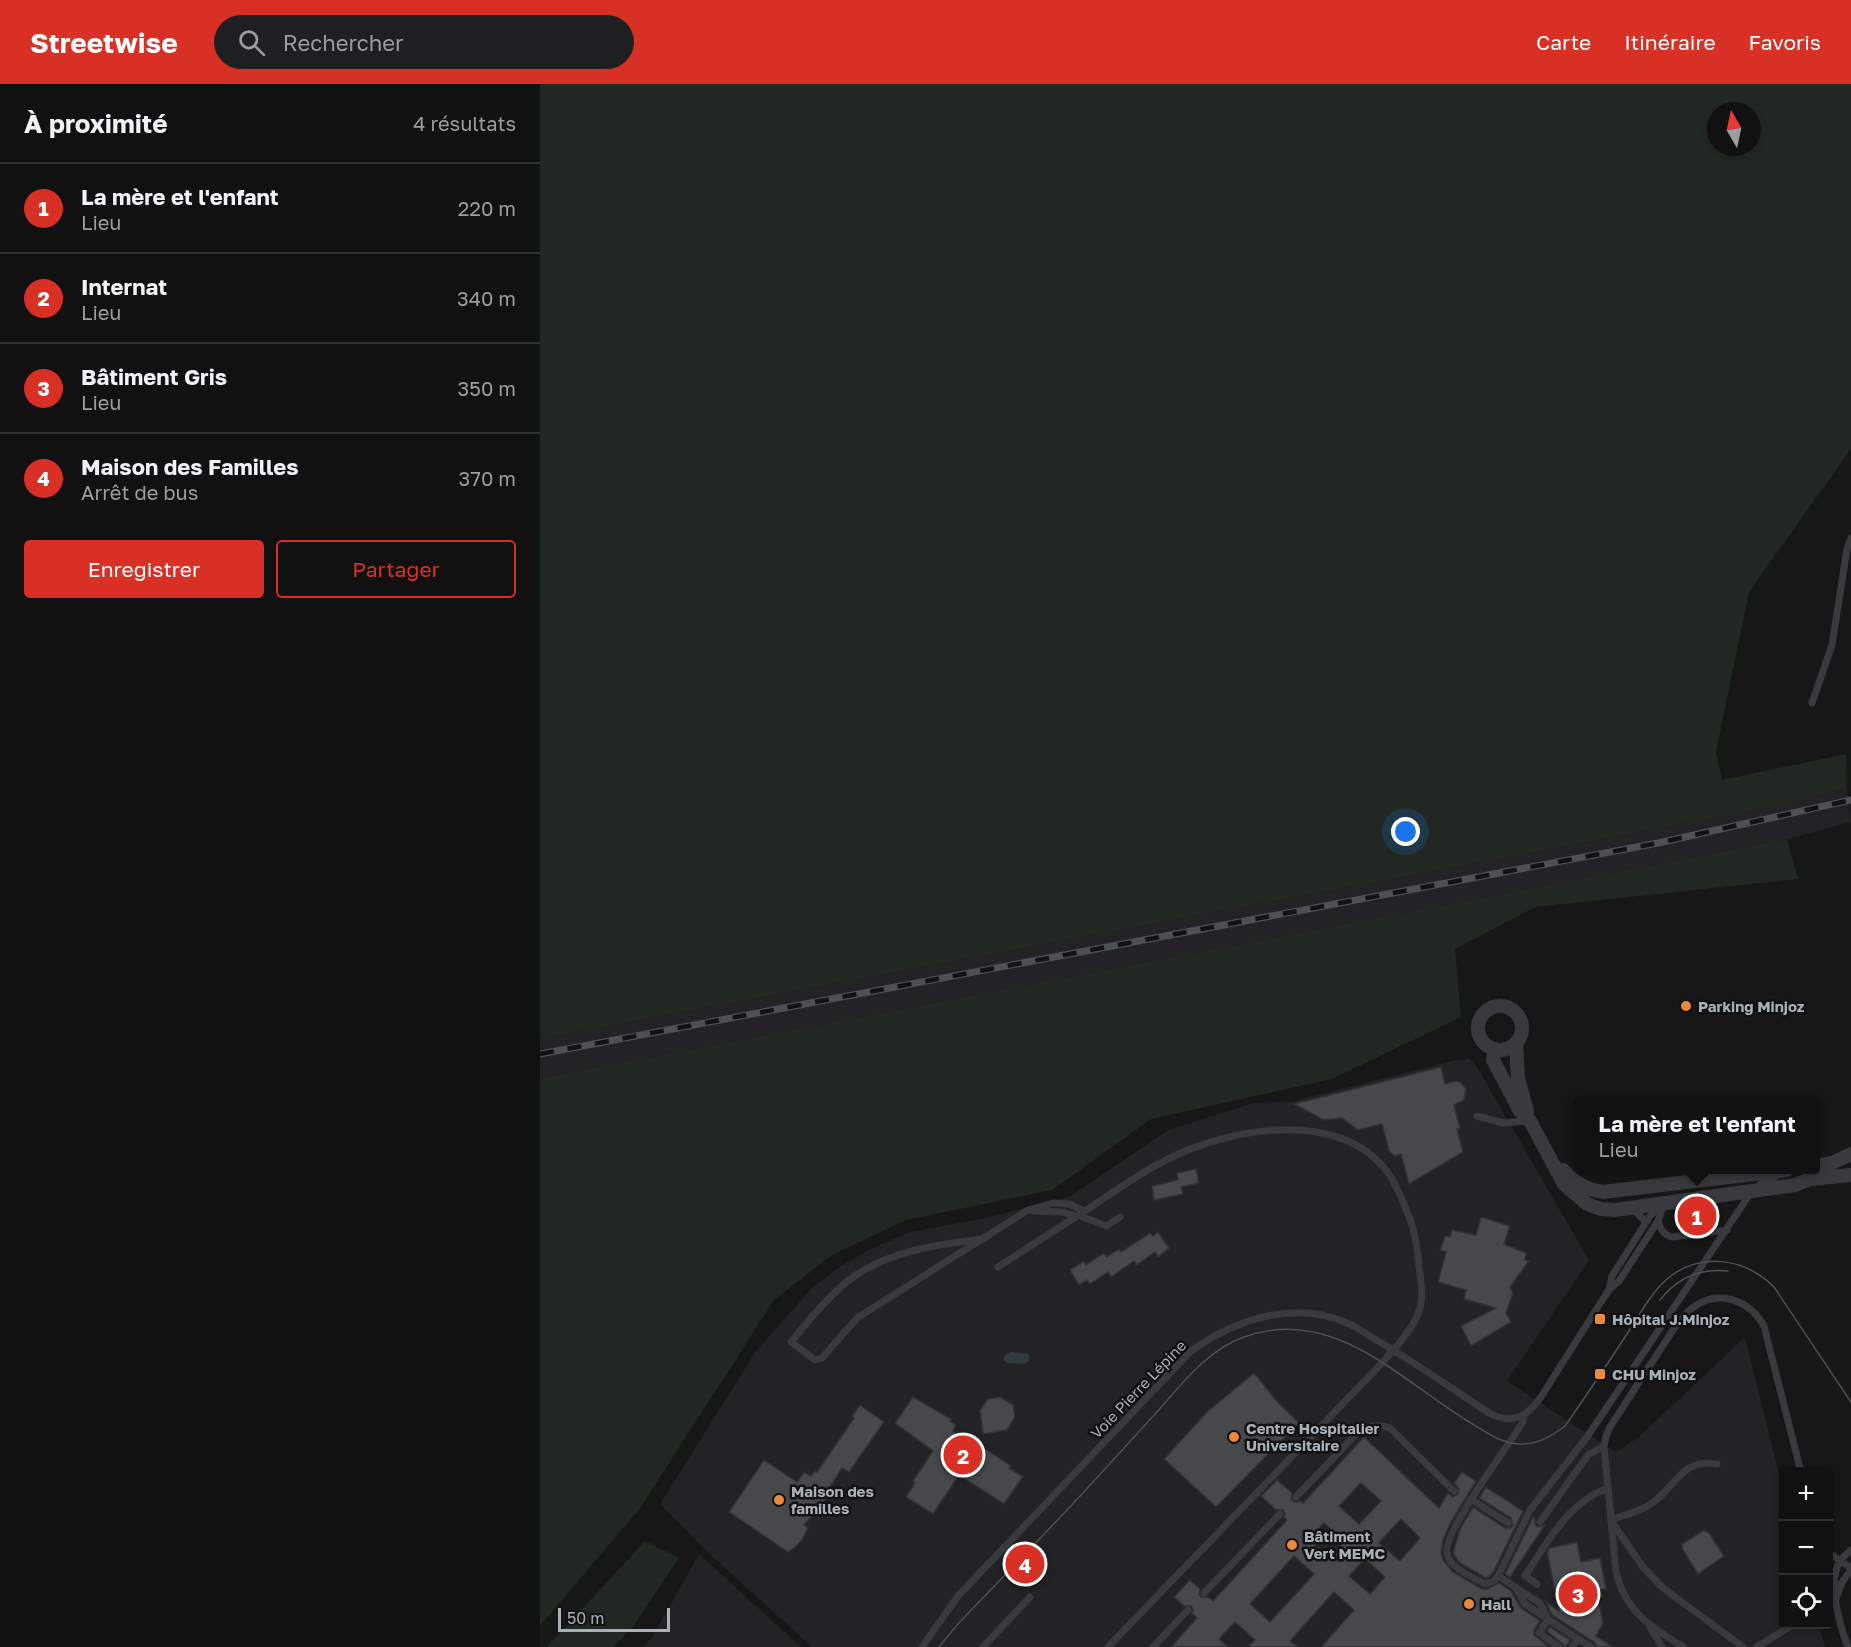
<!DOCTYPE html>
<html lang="fr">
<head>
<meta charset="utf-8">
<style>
  :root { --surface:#111112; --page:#1e1f20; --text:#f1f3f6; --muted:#9c9d9f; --line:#303132; --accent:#d93025 }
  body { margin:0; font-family:"Golos Text",sans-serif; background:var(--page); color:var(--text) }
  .controls { position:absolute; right:18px; bottom:18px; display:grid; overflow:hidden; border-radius:6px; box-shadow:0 3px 9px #0003 }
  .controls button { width:54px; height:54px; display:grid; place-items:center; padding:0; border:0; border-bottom:2px solid var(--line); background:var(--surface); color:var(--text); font:30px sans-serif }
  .compass { position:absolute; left:1167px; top:18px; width:54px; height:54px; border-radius:50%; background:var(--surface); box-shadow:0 3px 9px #0003; rotate:351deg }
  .scale { position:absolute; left:18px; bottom:15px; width:112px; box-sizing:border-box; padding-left:6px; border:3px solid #a9b1b8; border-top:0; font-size:16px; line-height:21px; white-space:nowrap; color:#a9b1b8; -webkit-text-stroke:4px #121213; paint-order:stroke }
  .you { position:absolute; left:866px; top:748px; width:21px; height:21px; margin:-15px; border:4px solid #fff; border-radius:50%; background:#1a73e8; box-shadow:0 0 0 9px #1a73e833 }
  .badge { display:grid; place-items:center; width:39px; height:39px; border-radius:50%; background:var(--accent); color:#fff; font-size:20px; font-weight:700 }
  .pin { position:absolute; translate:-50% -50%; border:3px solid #fff; box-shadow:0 2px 6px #0006 }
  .popup { position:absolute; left:1034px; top:1012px; width:246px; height:78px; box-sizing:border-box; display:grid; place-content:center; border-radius:6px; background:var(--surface); filter:drop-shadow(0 2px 4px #0005); font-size:20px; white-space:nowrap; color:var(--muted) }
  .popup b { font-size:22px; color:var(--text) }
  .popup::after { content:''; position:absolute; left:50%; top:100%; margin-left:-12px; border:12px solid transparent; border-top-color:var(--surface) }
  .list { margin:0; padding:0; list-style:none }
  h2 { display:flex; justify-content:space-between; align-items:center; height:78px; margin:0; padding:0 24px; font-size:26px }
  h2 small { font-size:20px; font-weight:400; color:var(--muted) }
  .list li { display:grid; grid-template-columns:39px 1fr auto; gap:18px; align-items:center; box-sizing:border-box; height:90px; padding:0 24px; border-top:2px solid var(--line) }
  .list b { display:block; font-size:22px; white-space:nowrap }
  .list p { margin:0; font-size:20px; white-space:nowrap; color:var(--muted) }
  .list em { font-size:20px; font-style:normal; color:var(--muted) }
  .actions { display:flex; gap:12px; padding:18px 24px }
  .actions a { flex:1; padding:14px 0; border:2px solid var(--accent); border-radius:6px; text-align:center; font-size:21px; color:var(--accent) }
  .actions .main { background:var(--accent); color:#fff }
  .icon { flex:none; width:33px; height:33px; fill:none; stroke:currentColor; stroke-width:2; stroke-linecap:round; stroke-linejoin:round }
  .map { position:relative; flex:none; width:1311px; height:1563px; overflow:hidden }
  header { display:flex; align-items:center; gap:36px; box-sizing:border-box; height:84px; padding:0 30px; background:var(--accent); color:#fff }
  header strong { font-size:28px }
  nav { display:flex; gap:33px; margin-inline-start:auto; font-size:21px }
  .search { width:420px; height:54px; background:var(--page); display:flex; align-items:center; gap:15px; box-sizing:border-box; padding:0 21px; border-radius:33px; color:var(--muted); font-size:22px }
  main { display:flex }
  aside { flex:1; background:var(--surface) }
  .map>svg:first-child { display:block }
  .built { fill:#232325 }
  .green { fill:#212821; fill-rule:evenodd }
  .water { fill:#2f3b3e }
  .building { fill:#46484b; stroke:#313134; stroke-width:1.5; fill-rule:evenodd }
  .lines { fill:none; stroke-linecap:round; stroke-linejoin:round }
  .lane { stroke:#383a3d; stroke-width:7 }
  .street { stroke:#383a3d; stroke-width:14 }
  .tram { stroke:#4d5054; stroke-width:1.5 }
  .rail-casing { stroke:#4d5054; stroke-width:7 }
  .rail { stroke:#121213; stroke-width:4.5; stroke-dasharray:14; stroke-linecap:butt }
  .poi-dot { fill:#ed893a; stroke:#121213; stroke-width:2 }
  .labels { text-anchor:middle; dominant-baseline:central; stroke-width:5; stroke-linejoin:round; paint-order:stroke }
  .poi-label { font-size:15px; font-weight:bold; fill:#a9b1b8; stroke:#121213; text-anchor:start }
  .street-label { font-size:15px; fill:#a9b1b8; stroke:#121213 }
</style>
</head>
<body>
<header>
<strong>Streetwise</strong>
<div class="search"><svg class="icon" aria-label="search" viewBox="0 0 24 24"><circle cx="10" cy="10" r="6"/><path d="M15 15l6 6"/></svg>Rechercher</div>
<nav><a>Carte</a><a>Itinéraire</a><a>Favoris</a></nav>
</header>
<main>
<aside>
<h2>À proximité<small>4 résultats</small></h2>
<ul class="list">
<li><span class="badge">1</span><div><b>La mère et l'enfant</b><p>Lieu</p></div><em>220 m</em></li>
<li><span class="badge">2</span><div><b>Internat</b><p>Lieu</p></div><em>340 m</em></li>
<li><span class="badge">3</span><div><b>Bâtiment Gris</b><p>Lieu</p></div><em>350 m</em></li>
<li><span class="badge">4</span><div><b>Maison des Familles</b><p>Arrêt de bus</p></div><em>370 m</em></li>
</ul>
<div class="actions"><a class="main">Enregistrer</a><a>Partager</a></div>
</aside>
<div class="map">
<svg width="1311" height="1563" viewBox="0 0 1311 1563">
  <rect width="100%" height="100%" fill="#171718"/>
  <g class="built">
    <path d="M 1307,704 L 1311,738 L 1247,755 L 0,994 L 0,955 L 1039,760 L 1224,724 Z"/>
    <path d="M 930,975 L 938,985 L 1049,1176 L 967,1297 L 1076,1368 L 1099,1353 L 1205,1253 L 1243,1407 L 1244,1540 L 1279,1541 L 1285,1563 L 272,1563 L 162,1463 L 120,1420 L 216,1267 L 274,1202 L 301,1182 L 331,1165 L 370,1148 L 447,1134 L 531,1112 L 628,1046 L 714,1019 L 751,1018 L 916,976 Z"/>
    <path d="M 159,1470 L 261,1563 L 103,1563 L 113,1552 Z"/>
  </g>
  <g class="green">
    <path d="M 0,0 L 1311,0 L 1311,365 L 1209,508 L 1176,668 L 1182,696 L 1306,670 L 1307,704 L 1224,724 L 1039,760 L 0,955 ZM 1176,27 L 1212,27 L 1212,63 L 1176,63 Z"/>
    <path d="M 1247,755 L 1258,795 L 995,823 L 915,865 L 921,933 L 792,995 L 611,1035 L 512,1106 L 366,1136 L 292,1171 L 234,1216 L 100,1424 L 0,1542 L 0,994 Z"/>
    <path d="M 105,1457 L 139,1474 L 92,1544 L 73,1563 L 7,1563 Z"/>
  </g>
  <path class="water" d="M 471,1268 L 489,1270 L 489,1277 L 484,1280 L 467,1279 L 463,1276 L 465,1271 Z"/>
  <g class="building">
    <path d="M 901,983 L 905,1000 L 916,997 L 921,999 L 926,1005 L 924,1016 L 914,1021 L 920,1044 L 917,1045 L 923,1068 L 869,1100 L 861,1070 L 855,1072 L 849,1067 L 842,1040 L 818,1046 L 802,1034 L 784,1036 L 754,1020 Z"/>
    <path d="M 656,1085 L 659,1099 L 641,1103 L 643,1110 L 614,1116 L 612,1102 L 638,1096 L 637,1089 Z"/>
    <path d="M 941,1133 L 970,1142 L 964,1160 L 986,1169 L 985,1176 L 989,1177 L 970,1203 L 973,1209 L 966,1229 L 971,1238 L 931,1262 L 921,1242 L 956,1224 L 924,1215 L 926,1206 L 898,1198 L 906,1168 L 900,1166 L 905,1152 L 910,1153 L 912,1146 L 936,1151 Z"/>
    <path d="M 618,1148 L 629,1164 L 618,1173 L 615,1168 L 597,1181 L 594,1177 L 571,1193 L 568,1188 L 550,1200 L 547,1196 L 539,1201 L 530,1186 L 544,1177 L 546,1181 L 564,1169 L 566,1173 L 579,1165 L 581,1168 L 610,1149 L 613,1152 Z"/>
    <path d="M 714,1289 L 736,1316 L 759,1339 L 676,1423 L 624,1375 L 668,1327 Z"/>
    <path d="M 373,1313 L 411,1335 L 410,1337 L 416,1341 L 413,1347 L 433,1361 L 435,1358 L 471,1382 L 469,1384 L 483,1393 L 464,1420 L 419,1391 L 393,1430 L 366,1413 L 375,1399 L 373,1397 L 393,1367 L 355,1339 Z"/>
    <path d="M 460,1313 L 473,1321 L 475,1333 L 467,1346 L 443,1350 L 440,1326 L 448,1315 Z"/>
    <path d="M 320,1321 L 344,1338 L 309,1388 L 302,1384 L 289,1405 L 289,1409 L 282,1421 L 264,1441 L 268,1444 L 262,1456 L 254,1464 L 248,1468 L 189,1428 L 224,1376 L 257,1398 L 264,1388 L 271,1392 L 275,1387 L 277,1388 L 314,1334 L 312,1332 Z"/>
    <path d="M 824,1353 L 899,1424 L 908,1409 L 913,1413 L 918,1410 L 919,1405 L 914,1399 L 922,1388 L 936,1397 L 910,1440 L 903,1456 L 901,1469 L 903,1476 L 913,1488 L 942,1505 L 947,1505 L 959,1499 L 971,1507 L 981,1524 L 1000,1537 L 994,1546 L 994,1551 L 1009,1563 L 781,1563 L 814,1526 L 794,1508 L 750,1557 L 758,1563 L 708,1563 L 715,1556 L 695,1538 L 679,1555 L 688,1563 L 631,1563 L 657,1534 L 652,1529 L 653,1525 L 651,1522 L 644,1522 L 634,1513 L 650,1496 L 660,1505 L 659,1510 L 661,1513 L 668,1513 L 673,1517 L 747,1436 L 744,1433 L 745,1429 L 743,1426 L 736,1426 L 721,1412 L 737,1396 L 752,1409 L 751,1414 L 753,1417 L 757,1418 L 760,1417 L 763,1419 ZM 821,1399 L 841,1417 L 819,1440 L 799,1422 ZM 861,1435 L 880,1454 L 860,1477 L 839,1459 ZM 784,1439 L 804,1457 L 789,1474 L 769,1456 ZM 754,1472 L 774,1490 L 730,1538 L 710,1520 ZM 825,1475 L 845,1493 L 830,1510 L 809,1492 Z"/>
    <path d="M 946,1403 L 983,1427 L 954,1487 L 950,1492 L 946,1494 L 920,1479 L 913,1469 L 920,1445 L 933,1423 L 965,1444 L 970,1444 L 973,1442 L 971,1434 L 939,1414 Z"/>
    <path d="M 993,1433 L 995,1435 L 995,1440 L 997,1443 L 1005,1441 L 970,1493 L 965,1490 Z"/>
    <path d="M 1164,1446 L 1169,1449 L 1184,1472 L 1158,1490 L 1143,1466 L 1142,1460 Z"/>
    <path d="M 1037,1458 L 1041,1478 L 1060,1474 L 1066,1505 L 1060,1506 L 1062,1513 L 1058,1514 L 1063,1539 L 1056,1552 L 1073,1563 L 1057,1563 L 1054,1558 L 1012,1531 L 1006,1518 L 1019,1527 L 1007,1468 L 1010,1464 Z"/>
    <path d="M 1010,1543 L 1030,1556 L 1026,1563 L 1007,1547 Z"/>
  </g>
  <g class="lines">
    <g class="lane">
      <path d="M 1272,619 L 1292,561 L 1307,465 L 1311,454"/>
      <path d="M 937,1032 L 963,1039 L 990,1037"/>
      <path d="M 1091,1123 L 1106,1138"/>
      <path d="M 494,1127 L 522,1128 L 536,1132"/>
      <path d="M 538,1131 L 566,1142 L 580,1133"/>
      <path d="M 1118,1137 C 1121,1146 1123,1150 1132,1153 L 1187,1146"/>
      <path d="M 444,1155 C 400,1160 354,1166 316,1191 C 290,1209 271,1234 251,1258 L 275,1276 L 282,1274 L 317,1234 L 488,1126 L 513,1119 L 529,1120 L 544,1127"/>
      <path d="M 458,1183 C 491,1162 524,1140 557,1119 C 579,1104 602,1088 626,1076 C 688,1044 801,1023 848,1089 C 858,1103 865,1122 871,1138 C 876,1152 878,1168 879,1183 C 881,1195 883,1207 881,1219 C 878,1241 856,1262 842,1279 L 568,1563"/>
      <path d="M 1069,1206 L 1072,1192 L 1110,1132 L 1121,1122"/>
      <path d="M 984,1331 L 983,1338 C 969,1361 903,1448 907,1469 C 909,1484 933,1493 945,1500 L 954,1497 L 959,1490 L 990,1426 L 1047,1353 L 1212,1107 L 1224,1097 L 1237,1092"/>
      <path d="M 756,1413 L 820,1346 C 831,1341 839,1340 850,1344 L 914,1407"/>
      <path d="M 931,1415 L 968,1439"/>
      <path d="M 1071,1436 C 1084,1431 1099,1428 1111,1420 C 1136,1403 1141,1374 1177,1380"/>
      <path d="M 1000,1438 L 1048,1371 L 1064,1362"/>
      <path d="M 1072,1438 L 1102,1482 L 1123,1504 L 1203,1563"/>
      <path d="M 1288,1468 L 1311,1484"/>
      <path d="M 958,1492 L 1000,1519 L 1007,1533"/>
      <path d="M 997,1500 L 985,1492 C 1007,1459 1028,1418 1068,1404"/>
      <path d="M 976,1504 L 985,1520 L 1038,1555 L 1032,1563"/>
      <path d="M 664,1509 L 740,1430"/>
      <path d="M 1288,1519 L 1296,1515 L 1302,1498 L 1311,1486"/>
      <path d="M 1008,1535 L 999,1549 L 1019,1563"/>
      <path d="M 1110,1543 L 1122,1563"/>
      <path d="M 1038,1555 L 1051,1563"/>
      <path d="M 382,1563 L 418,1512 L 650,1268 C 693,1236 753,1216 805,1238 C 815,1242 824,1249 833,1254 C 873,1277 911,1304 949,1329 C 972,1341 987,1333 1001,1313 L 1061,1218 L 1069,1206 L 1079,1197 L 1118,1137 L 1124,1120"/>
      <path d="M 443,1563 L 490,1513"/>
      <path d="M 613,1563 L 648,1526"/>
      <path d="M 1143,1563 C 1111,1543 1085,1527 1076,1488 L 1064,1362 L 1066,1352 L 1070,1343 C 1086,1318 1102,1294 1118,1269 C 1128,1254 1137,1237 1151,1225 C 1176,1204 1209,1215 1224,1242 L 1261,1388"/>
      <path d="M 1217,1563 L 1254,1540"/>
      <path d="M 1308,1563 C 1300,1542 1286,1495 1301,1476 C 1304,1472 1308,1469 1311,1466"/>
    </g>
    <g class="street">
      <circle cx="960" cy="944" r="22"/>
      <path d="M 976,959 L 978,994 L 987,1027"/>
      <path d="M 955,965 L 953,976 L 980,1027 L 990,1037 L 1024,1100 L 1047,1120 L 1061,1125 L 1075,1126 L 1255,1101 L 1270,1095 L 1311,1091"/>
      <path d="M 1276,1082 L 1292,1079 L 1311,1070"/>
      <path d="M 1023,1086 C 1035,1099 1045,1105 1063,1108 L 1247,1086"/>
    </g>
    <g class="tram">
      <path d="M 1120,1216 C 1138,1193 1160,1184 1188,1187"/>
      <path d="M 399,1563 L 417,1541 C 459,1497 501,1454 542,1410 C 567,1383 591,1356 616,1329 C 641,1301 667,1266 704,1253 C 792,1221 858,1294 926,1336 C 944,1347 962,1361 984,1360 C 1000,1359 1012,1352 1025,1342 C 1047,1311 1068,1279 1089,1247 C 1100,1230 1111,1209 1127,1195 C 1160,1167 1205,1174 1234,1203 L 1311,1318"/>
    </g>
    <defs>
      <path id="rail" d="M 0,970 L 1118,759 L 1311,716"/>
    </defs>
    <use href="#rail" class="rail-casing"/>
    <use href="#rail" class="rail"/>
  </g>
  <g class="poi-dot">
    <circle cx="1146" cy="922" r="6"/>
    <rect x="1054" y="1229" width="12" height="12" rx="3"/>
    <rect x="1054" y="1284" width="12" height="12" rx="3"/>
    <circle cx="694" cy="1353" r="6"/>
    <circle cx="239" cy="1416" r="6"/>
    <circle cx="752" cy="1461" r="6"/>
    <circle cx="929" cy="1520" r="6"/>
  </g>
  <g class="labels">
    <g class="poi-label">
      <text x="1158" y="922">Parking Minjoz</text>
      <text x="1072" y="1235">Hôpital J.Minjoz</text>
      <text x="1072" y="1290">CHU Minjoz</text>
      <text x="706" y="1344">Centre Hospitalier<tspan x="706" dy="17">Universitaire</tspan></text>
      <text x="251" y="1407">Maison des<tspan x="251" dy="17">familles</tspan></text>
      <text x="764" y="1452">Bâtiment<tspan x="764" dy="17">Vert MEMC</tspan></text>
      <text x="941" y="1520">Hall</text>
    </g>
    <g class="street-label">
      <text transform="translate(598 1305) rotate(-46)">Voie Pierre Lépine</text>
    </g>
  </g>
</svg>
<div class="controls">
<button>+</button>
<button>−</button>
<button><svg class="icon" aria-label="locate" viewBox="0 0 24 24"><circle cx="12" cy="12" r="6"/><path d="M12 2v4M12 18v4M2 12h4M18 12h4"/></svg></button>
</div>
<svg class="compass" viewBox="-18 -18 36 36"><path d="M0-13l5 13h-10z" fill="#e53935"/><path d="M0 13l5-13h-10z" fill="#9c9d9f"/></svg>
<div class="scale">50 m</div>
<div class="you"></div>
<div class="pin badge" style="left:1157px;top:1132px">1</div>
<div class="popup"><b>La mère et l'enfant</b>Lieu</div>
<div class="pin badge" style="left:423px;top:1371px">2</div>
<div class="pin badge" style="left:1038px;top:1510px">3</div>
<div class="pin badge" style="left:485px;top:1480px">4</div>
</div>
</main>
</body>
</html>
